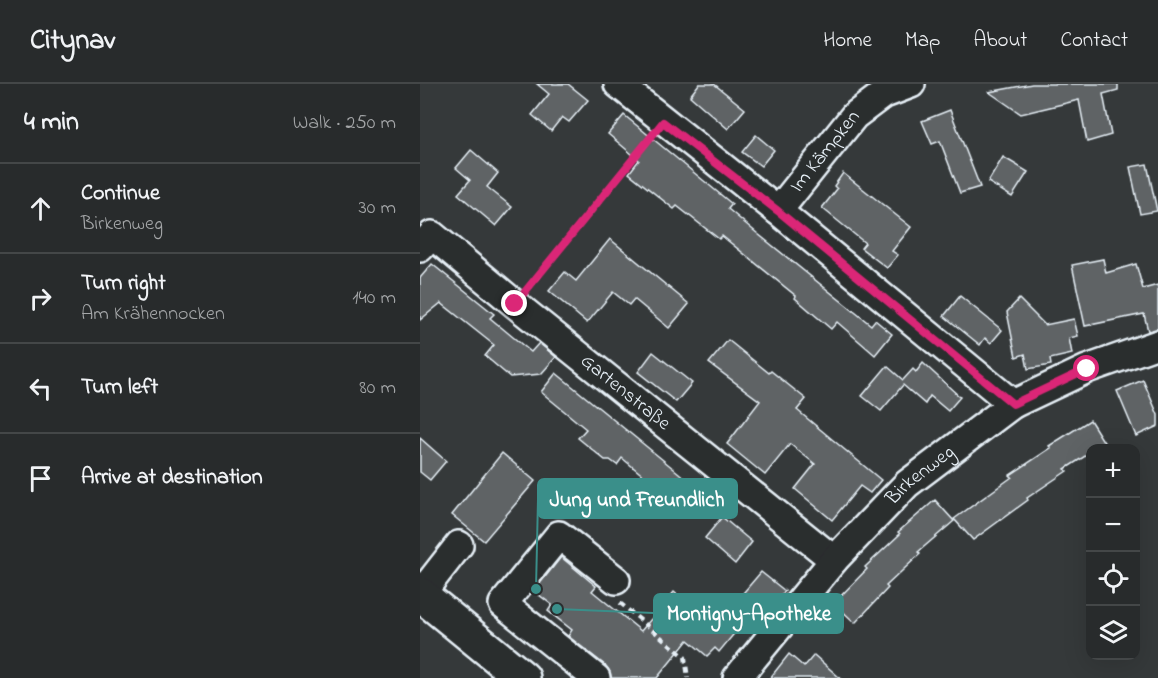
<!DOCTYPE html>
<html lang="en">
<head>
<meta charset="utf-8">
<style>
  :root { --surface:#282b2c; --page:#343738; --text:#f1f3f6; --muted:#a5a7a9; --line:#444748 }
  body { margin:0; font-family:"Indie Flower",sans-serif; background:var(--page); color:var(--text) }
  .controls { position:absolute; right:18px; bottom:18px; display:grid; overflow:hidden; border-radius:12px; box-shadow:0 6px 24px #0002 }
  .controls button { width:54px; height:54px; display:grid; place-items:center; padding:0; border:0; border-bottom:2px solid var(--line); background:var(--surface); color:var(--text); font:30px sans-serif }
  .stop { position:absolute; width:18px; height:18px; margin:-14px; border:4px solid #db2777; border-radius:50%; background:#fff }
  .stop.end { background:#db2777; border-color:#fff; box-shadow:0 2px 6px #0008 }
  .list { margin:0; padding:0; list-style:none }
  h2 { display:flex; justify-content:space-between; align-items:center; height:78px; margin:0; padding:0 24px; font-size:26px }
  h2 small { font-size:20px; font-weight:400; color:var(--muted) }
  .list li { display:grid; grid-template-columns:39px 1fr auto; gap:18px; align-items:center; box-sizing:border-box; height:90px; padding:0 24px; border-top:2px solid var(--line) }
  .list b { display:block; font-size:22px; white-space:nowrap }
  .list p { margin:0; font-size:20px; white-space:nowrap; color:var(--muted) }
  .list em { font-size:20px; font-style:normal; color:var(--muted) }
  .icon { flex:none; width:33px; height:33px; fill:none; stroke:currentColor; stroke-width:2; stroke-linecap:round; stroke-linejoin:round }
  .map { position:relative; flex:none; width:738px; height:594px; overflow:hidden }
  header { display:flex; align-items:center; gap:36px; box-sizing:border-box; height:84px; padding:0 30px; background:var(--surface); border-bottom:2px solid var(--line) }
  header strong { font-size:28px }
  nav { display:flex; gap:33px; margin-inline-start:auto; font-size:21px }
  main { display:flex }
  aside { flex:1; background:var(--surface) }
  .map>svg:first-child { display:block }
  .building { fill:#5f6365; stroke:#e8f1f8; stroke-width:1.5 }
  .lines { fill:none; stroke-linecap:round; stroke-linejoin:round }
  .minor-casing { stroke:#e8f1f8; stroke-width:32 }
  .major-casing { stroke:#e8f1f8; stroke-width:38 }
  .path { stroke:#e8f1f8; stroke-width:4; stroke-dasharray:6 4.5; stroke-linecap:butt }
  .minor { stroke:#2a2d2e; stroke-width:27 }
  .major { stroke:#2a2d2e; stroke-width:33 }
  .route { stroke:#db2777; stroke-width:8 }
  .labels { text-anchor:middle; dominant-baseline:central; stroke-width:4.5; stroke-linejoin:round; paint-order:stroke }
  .street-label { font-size:20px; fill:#e8f1f8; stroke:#2a2d2e }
  .leader { fill:none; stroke:#3a8f8a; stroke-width:2 }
  .callout-dot { fill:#3a8f8a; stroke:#2a2d2e; stroke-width:2 }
  .callout { fill:#3a8f8a; stroke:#3a8f8a; stroke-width:2 }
  .callout-label { font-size:21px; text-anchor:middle; font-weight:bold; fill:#fff }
</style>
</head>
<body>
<header>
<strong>Citynav</strong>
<nav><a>Home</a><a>Map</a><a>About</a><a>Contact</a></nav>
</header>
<main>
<aside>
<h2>4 min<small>Walk · 250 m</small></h2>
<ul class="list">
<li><svg class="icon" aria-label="ahead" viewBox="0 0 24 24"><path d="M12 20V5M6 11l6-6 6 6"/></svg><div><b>Continue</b><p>Birkenweg</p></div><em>30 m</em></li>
<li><svg class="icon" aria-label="right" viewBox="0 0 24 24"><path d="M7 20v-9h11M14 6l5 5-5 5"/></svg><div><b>Turn right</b><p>Am Krähennocken</p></div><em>140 m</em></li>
<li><svg class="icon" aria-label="left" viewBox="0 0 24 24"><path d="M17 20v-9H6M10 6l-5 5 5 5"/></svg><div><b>Turn left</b></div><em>80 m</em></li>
<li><svg class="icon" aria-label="arrive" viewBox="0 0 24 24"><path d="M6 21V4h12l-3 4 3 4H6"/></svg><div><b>Arrive at destination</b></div></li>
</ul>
</aside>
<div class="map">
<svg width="738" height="594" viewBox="0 0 738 594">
  <rect width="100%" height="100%" fill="#35393a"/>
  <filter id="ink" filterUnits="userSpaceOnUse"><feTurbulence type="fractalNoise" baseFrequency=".0167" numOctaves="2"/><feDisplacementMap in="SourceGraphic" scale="12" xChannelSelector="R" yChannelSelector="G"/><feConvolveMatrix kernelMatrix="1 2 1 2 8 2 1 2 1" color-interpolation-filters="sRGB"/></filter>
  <g filter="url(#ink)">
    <g class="building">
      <path d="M 117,0 L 148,0 L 168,16 L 149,38 L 142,33 L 131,47 L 112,31 L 129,10 Z"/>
      <path d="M 279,0 L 294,0 L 325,25 L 308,45 L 270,12 Z"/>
      <path d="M 612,0 L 698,0 L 698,6 L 683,10 L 691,51 L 667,58 L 659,16 L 601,30 L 569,8 Z"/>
      <path d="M 530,26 L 560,103 L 540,109 L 520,57 L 512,60 L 502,37 Z"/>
      <path d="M 204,31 L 312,120 L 308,125 L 338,150 L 451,241 L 455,236 L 472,250 L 455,271 L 417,238 L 411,245 L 375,214 L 376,212 L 302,152 L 299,155 L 257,122 L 254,125 L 209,89 L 219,76 L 188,50 Z"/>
      <path d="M 336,51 L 354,66 L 341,82 L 322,68 Z"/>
      <path d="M 51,66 L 78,89 L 67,103 L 92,123 L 76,142 L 38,110 L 50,96 L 36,84 Z"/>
      <path d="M 583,73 L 608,88 L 592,113 L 568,98 Z"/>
      <path d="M 727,80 L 737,127 L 720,130 L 710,83 Z"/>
      <path d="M 423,89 L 491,143 L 472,167 L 478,171 L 467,184 L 441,164 L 445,159 L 402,124 L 417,105 L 414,102 Z"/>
      <path d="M 190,155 L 269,220 L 249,244 L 214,215 L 209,221 L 193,208 L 167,239 L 129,207 L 145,188 L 156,197 Z"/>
      <path d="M 683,175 L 686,189 L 716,180 L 723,205 L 738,201 L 738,245 L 728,247 L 724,230 L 665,242 L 652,181 Z"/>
      <path d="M 12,180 L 74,230 L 70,234 L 111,268 L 119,259 L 136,273 L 121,290 L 90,293 L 65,272 L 74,261 L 21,219 L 0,236 L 0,194 Z"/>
      <path d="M 540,212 L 582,246 L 571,259 L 565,254 L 560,261 L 524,232 Z"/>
      <path d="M 599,215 L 625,241 L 654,235 L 658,252 L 649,254 L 652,270 L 630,275 L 631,281 L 608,285 L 605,270 L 596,273 L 587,228 Z"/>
      <path d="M 308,256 L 349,289 L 351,287 L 386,315 L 377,326 L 461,396 L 450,409 L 440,402 L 412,436 L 375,405 L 395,380 L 370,360 L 345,391 L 307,360 L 340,317 L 289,279 Z"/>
      <path d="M 233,268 L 272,299 L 256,318 L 218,288 Z"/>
      <path d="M 503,279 L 540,313 L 528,327 L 510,312 L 505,320 L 483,301 L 461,327 L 442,312 L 467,282 L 483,296 L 493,285 L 496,288 Z"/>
      <path d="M 136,289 L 270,398 L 254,417 L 202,374 L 197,381 L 190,376 L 185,376 L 158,354 L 166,345 L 121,308 Z"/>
      <path d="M 723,296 L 738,331 L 738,342 L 716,352 L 697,307 Z"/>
      <path d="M 670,336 L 685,360 L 678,364 L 670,364 L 670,369 L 645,385 L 647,387 L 607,414 L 608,416 L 553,456 L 534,435 L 592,393 L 590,391 L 631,364 L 629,362 Z"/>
      <path d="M 0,354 L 26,377 L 10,396 L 0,388 Z"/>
      <path d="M 82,369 L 115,397 L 64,457 L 32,431 Z"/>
      <path d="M 515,416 L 534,437 L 498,468 L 500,470 L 466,502 L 468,504 L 435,539 L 414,519 L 447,485 L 445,483 L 480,450 L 478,448 Z"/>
      <path d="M 302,433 L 332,458 L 315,480 L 285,454 Z"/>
      <path d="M 141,473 L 176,502 L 172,507 L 221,547 L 254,508 L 295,542 L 341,488 L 365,507 L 330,547 L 322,540 L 299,568 L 295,564 L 287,572 L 268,556 L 237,594 L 191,594 L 190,588 L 186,582 L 148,552 L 152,546 L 128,527 L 132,521 L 114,507 Z"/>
      <path d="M 369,570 L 384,583 L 394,571 L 420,594 L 350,594 Z"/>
    </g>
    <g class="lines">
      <defs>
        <g id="minor">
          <path d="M 198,0 L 358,127 L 593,320"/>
          <path id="s1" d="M 358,127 L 434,32 L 462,11 L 491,0"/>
          <path id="s2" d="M 0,164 L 12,151 L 95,220 L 414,476"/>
          <path d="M 0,511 L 39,461"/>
          <path d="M 176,594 L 83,520 L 139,451 L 196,496"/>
          <path id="s3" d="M 317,594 L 414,476 L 487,400 L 593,320 L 667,285 L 738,260"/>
        </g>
        <path id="major" d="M 0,510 L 103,594"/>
      </defs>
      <use href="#minor" class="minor-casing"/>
      <use href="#major" class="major-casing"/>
      <g class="path">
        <path d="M 109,203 L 231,53"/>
        <path d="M 200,519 L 265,573 L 268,594"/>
      </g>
      <use href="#minor" class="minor"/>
      <use href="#major" class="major"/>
    </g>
  </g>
  <g class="lines" filter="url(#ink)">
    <path class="route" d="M 95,220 L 243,38 L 358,127 L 593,320 L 667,285"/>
  </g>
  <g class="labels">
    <g class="street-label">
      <text stroke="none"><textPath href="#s1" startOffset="76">Im Kämpken</textPath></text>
      <text stroke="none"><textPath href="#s2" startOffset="267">Gartenstraße</textPath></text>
      <text stroke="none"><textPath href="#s3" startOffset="274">Birkenweg</textPath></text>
    </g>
  </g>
  <path class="leader" d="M116 505L118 415M137 525L234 529"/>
  <g class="callout-dot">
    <circle cx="116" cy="505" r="6"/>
    <circle cx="137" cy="525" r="6"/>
  </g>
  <g class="callout">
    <rect x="118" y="395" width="199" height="39" rx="6"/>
    <rect x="234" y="510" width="189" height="39" rx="6"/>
  </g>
  <g class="callout-label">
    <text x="217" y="422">Jung und Freundlich</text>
    <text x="329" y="536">Montigny-Apotheke</text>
  </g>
</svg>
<div class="controls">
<button>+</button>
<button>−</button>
<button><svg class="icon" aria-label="locate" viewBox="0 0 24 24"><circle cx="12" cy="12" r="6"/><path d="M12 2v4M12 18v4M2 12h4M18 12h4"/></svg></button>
<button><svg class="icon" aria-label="layers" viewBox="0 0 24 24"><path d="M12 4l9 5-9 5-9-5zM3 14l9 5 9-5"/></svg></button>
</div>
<div class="stop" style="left:667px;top:285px"></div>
<div class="stop end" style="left:95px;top:220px"></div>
</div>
</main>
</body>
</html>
